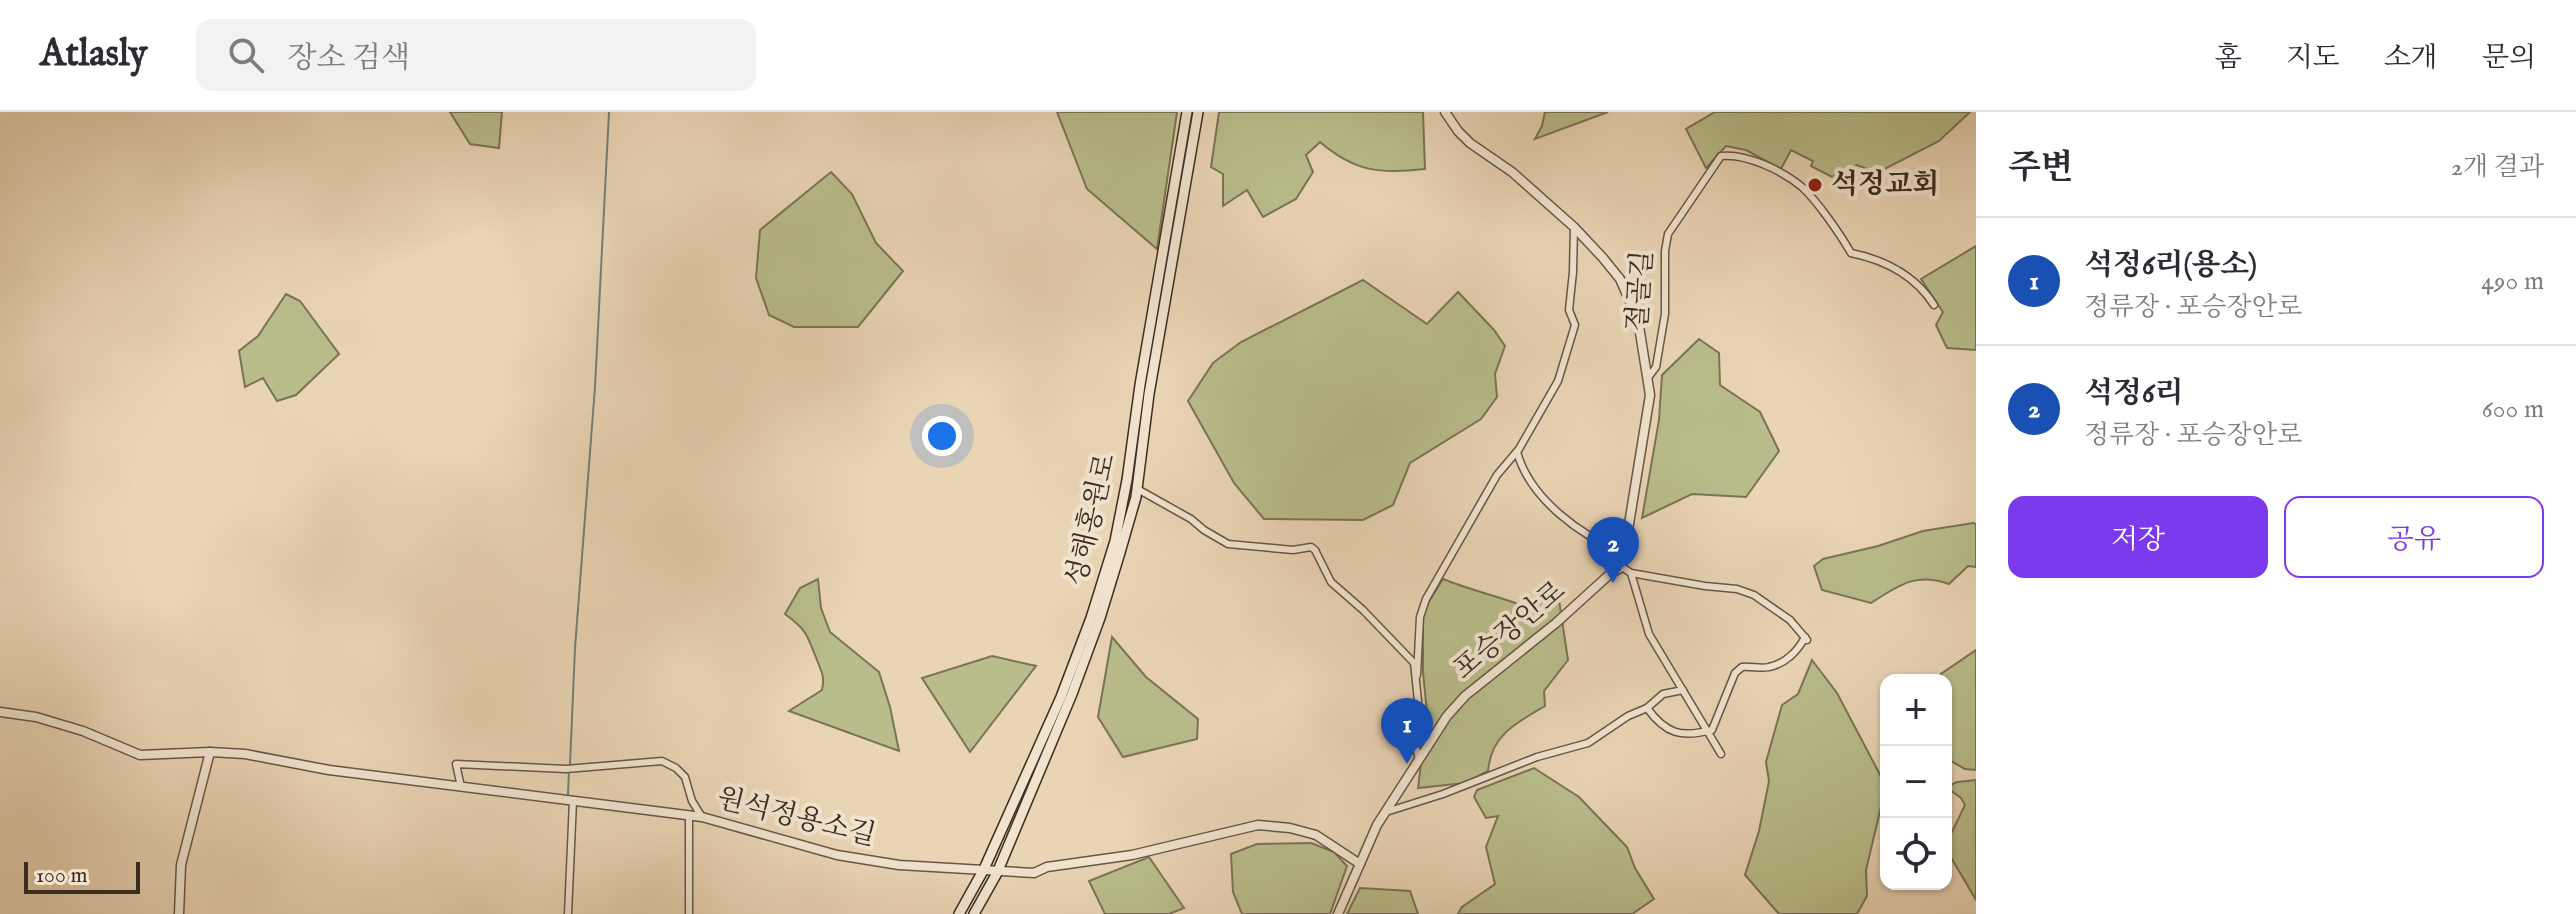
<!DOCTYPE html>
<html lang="ko">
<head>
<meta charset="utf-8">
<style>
  :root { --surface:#fff; --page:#f2f2f3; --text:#2b2b33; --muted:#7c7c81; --line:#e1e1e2; --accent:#7c3aed }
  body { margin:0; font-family:"IM FELL English","Noto Serif KR",serif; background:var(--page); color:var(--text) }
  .controls { position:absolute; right:24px; bottom:24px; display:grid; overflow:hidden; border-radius:16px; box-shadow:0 2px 6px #0004 }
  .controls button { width:72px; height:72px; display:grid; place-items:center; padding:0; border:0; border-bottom:2px solid var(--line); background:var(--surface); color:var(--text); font:40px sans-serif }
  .scale { position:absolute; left:24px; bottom:20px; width:116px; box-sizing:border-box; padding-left:8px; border:4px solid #3c2d21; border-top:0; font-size:22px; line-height:28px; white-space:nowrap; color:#3c2d21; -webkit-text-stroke:6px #f1e3ce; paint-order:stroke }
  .you { position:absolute; left:942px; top:324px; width:28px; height:28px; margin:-20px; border:6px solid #fff; border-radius:50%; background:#1a73e8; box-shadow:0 0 0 12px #1a73e833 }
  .badge { display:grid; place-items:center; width:52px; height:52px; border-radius:50%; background:var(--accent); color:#fff; font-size:26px; font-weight:700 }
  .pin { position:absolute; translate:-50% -66px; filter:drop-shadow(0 2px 4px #0008) }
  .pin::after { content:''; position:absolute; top:42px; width:28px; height:24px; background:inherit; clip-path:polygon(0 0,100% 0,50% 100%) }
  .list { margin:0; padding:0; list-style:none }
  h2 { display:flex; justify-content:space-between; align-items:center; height:104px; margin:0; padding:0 32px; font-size:34px }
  h2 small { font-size:26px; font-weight:400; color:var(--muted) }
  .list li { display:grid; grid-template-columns:52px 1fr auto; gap:24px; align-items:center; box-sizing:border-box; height:128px; padding:0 32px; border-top:2px solid var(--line) }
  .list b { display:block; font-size:30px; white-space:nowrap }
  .list p { margin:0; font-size:26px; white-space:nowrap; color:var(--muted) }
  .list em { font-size:26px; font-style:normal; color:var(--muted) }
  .actions { display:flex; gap:16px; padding:24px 32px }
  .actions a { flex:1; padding:18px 0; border:2px solid var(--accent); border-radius:16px; text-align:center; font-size:28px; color:var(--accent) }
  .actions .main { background:var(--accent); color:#fff }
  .icon { flex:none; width:44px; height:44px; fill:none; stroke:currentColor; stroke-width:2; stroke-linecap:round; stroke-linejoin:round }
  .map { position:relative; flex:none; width:1976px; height:802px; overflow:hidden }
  header { display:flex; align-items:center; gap:48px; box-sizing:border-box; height:112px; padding:0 40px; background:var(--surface); border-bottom:2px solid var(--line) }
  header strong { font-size:38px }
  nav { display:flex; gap:44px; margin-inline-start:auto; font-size:28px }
  .search { width:560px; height:72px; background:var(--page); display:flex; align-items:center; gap:20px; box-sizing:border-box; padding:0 28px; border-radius:16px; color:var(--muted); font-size:30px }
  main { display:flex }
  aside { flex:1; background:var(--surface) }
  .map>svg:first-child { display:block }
  .green { fill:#b9bc8b; stroke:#7a7456; stroke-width:2 }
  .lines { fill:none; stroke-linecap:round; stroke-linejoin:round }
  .stream { stroke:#748079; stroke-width:2 }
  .minor-casing { stroke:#675746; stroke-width:9 }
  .tertiary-casing { stroke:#675746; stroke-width:11 }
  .secondary-casing { stroke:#3c2d21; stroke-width:12 }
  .minor { stroke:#f1e3ce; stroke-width:6 }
  .tertiary { stroke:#f1e3ce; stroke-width:8 }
  .secondary { stroke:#f1e3ce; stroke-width:9 }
  .poi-dot { fill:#8f2418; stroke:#f1e3ce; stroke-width:3 }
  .labels { text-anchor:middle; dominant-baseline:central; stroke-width:8; stroke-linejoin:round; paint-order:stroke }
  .poi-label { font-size:28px; font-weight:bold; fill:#3c2d21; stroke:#f1e3ce; text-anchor:start }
  .street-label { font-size:28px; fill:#3c2d21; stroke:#f1e3ce }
</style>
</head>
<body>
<header>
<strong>Atlasly</strong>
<div class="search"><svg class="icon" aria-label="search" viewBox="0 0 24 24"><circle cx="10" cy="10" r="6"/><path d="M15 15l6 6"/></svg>장소 검색</div>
<nav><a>홈</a><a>지도</a><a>소개</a><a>문의</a></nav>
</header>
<main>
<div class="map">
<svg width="1976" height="802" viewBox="0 0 1976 802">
  <rect width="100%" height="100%" fill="#e9d4b4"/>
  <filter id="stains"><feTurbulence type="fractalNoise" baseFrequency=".0025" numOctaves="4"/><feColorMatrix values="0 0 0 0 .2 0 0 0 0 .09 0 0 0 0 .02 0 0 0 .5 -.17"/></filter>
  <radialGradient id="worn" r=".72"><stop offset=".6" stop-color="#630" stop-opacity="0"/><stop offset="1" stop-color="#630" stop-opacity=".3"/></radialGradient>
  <g class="green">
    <path d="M 450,0 L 502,0 L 499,36 L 470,32 Z"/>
    <path d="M 1057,0 L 1177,0 L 1157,137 L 1087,77 Z"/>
    <path d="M 1219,0 L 1423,0 L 1425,57 C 1380,62 1355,60 1320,30 L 1306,43 L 1313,60 L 1296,87 L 1263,105 L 1247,78 L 1223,94 L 1223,62 L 1211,55 Z"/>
    <path d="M 1545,0 L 1608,0 L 1535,27 L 1542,14 Z"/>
    <path d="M 1715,0 L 1970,0 L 1939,29 L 1877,61 L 1857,53 L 1832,65 L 1811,54 L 1813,49 L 1791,38 L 1781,57 L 1746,38 L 1726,34 L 1706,56 L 1686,17 Z"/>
    <path d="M 831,60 L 852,82 L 876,131 L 903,159 L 858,215 L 794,215 L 769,203 L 756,166 L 760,118 Z"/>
    <path d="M 1976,134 L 1976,238 L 1947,236 L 1936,213 L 1943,200 L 1921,167 Z"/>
    <path d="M 1363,168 L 1427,212 L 1458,180 L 1494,218 L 1505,234 L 1495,262 L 1497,285 L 1481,307 L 1410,351 L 1393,393 L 1363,408 L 1264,407 L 1234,371 L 1188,289 L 1213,251 L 1241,230 Z"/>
    <path d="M 286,182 L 300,189 L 339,242 L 296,283 L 277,289 L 263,266 L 245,275 L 239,239 L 258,224 Z"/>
    <path d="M 1699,227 L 1719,241 L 1720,273 L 1760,300 L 1779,339 L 1746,385 L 1692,382 L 1642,406 L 1659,308 L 1662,263 Z"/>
    <path d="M 1973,411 L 1976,412 L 1976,455 L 1968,454 L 1949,472 C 1916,460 1899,473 1871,491 L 1822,478 L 1814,454 L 1823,447 L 1878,434 L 1923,419 Z"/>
    <path d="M 818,467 L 821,496 L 830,520 L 879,560 L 890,595 L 899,639 L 789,599 L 822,578 C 825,565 822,561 817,548 C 806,522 809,520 785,502 L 800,476 Z"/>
    <path d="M 1443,467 C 1470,478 1497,484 1524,494 L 1546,481 L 1559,488 L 1568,548 L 1544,579 L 1545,594 C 1516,611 1491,623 1488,659 L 1465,671 L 1418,676 L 1427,601 L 1423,560 L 1423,499 Z"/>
    <path d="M 1112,525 L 1146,565 L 1198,607 L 1197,627 L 1123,645 L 1098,605 Z"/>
    <path d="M 1976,538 L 1976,658 L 1965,657 L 1946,646 L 1946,568 L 1932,568 Z"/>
    <path d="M 992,544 L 1036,554 L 970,640 L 922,566 Z"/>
    <path d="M 1812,548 L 1837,581 L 1886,674 L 1866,758 L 1867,784 L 1857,802 L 1779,802 L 1745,763 L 1759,719 L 1769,669 L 1766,650 L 1782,593 L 1798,582 Z"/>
    <path d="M 1534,656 L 1579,685 L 1627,735 L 1635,756 L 1654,787 L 1632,802 L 1458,802 L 1462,795 L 1495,772 L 1486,735 L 1498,704 L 1486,706 L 1474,685 L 1477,678 Z"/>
    <path d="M 1976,668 L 1976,788 L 1946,737 L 1946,723 L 1952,720 L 1965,693 L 1961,686 L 1946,675 L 1957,670 Z"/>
    <path d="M 1311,731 L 1334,740 L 1347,754 L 1330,802 L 1242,802 L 1233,780 L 1231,742 L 1257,732 Z"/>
    <path d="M 1149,745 L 1184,796 L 1169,802 L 1105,802 L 1089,769 Z"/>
    <path d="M 1360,776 L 1410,779 L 1418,802 L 1347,802 Z"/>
  </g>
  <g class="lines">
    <g class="stream">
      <path d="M 570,653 L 575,536 L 595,275 L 609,0"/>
      <path d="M 568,682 L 569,659"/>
    </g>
    <defs>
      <g id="minor">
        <path d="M 1647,267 L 1656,255 L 1665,202 L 1665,139 L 1668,122 L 1721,44 C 1746,41 1783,59 1802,75 C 1818,90 1840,122 1851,141 C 1885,148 1915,163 1934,193"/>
        <path d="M 1517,340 C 1530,387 1581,424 1624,441"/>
        <path d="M 1141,379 L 1191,407 L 1204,418 L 1228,432 L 1293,438 L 1311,435 L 1315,438 L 1331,470 L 1363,498 L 1414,551 L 1418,589 L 1416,635 L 1419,648"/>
        <path d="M 1622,455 L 1631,461 L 1705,474 L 1737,477 L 1754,483 L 1790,508 L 1807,528"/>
        <path d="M 1631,461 L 1649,522 L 1721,642"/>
        <path d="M 1417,563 L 1420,505 L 1426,487 L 1497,363 L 1519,337 L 1558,269 L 1575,213 L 1569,198 L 1573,160 L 1574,115"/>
        <path d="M 1647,596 C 1666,622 1681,626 1712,618 L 1735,561 L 1742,555 C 1751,554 1761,557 1769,555 C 1785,552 1798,539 1805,525"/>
        <path d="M 461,675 L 456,652 L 566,657 L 662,649 L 676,656 L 685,665 L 692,689 L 702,705"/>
        <path d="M 1386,700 L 1443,682 L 1537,645 L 1588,631 L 1628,604 L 1647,596 L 1663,582 L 1683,578"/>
        <path d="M 568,802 L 573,689"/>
        <path d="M 689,802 L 689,704"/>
      </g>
      <g id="tertiary">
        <path d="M 0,600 L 36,605 L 83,619 L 140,643 L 210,640 L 245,642 L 329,658 L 702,705 L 837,743 L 899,753 L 1034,761 L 1047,755 L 1132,743 L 1258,713 L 1290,716 L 1316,723 L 1360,752"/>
        <path d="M 179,802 L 181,753 L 210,640"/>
        <path d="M 1338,802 L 1377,713 L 1447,604 L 1465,584 L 1556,511 L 1610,462 L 1622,455 L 1650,283 L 1638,208 L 1620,167 L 1603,146 L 1574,115 L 1512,60 L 1470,31 L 1458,19 L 1445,0"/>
      </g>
      <g id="secondary">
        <path d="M 959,802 L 984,757 L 1061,585 L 1091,506 L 1115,429 L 1127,368 L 1140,273 L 1187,0"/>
        <path d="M 974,802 L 997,761 L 1072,582 L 1100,506 L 1119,444 L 1136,385 L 1149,282 L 1198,0"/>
      </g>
    </defs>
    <use href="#minor" class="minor-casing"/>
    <use href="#tertiary" class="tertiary-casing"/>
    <use href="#secondary" class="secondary-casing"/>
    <use href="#minor" class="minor"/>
    <use href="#tertiary" class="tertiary"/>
    <use href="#secondary" class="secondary"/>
  </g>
  <circle class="poi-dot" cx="1815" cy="73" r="8"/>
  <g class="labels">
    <g class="poi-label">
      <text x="1831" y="73">석정교회</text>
    </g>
    <g class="street-label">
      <text transform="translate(1641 179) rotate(-86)">절골길</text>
      <text transform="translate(1092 408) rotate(-77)">성해홍원로</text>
      <text transform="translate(1510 519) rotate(-40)">포승장안로</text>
      <text transform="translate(796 706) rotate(14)">원석정용소길</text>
    </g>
  </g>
  <rect width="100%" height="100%" filter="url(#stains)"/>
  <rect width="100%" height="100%" fill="url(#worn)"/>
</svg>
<div class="controls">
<button>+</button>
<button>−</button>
<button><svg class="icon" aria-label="locate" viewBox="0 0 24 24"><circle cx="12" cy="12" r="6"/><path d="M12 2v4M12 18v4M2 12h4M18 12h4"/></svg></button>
</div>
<div class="scale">100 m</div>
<div class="you"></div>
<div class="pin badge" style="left:1407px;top:652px;background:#1a4fb4">1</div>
<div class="pin badge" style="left:1613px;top:471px;background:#1a4fb4">2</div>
</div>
<aside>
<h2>주변<small>2개 결과</small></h2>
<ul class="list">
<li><span class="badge" style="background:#1a4fb4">1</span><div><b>석정6리(용소)</b><p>정류장 · 포승장안로</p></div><em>490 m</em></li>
<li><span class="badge" style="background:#1a4fb4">2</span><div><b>석정6리</b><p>정류장 · 포승장안로</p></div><em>600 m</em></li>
</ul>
<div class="actions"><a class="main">저장</a><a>공유</a></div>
</aside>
</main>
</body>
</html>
